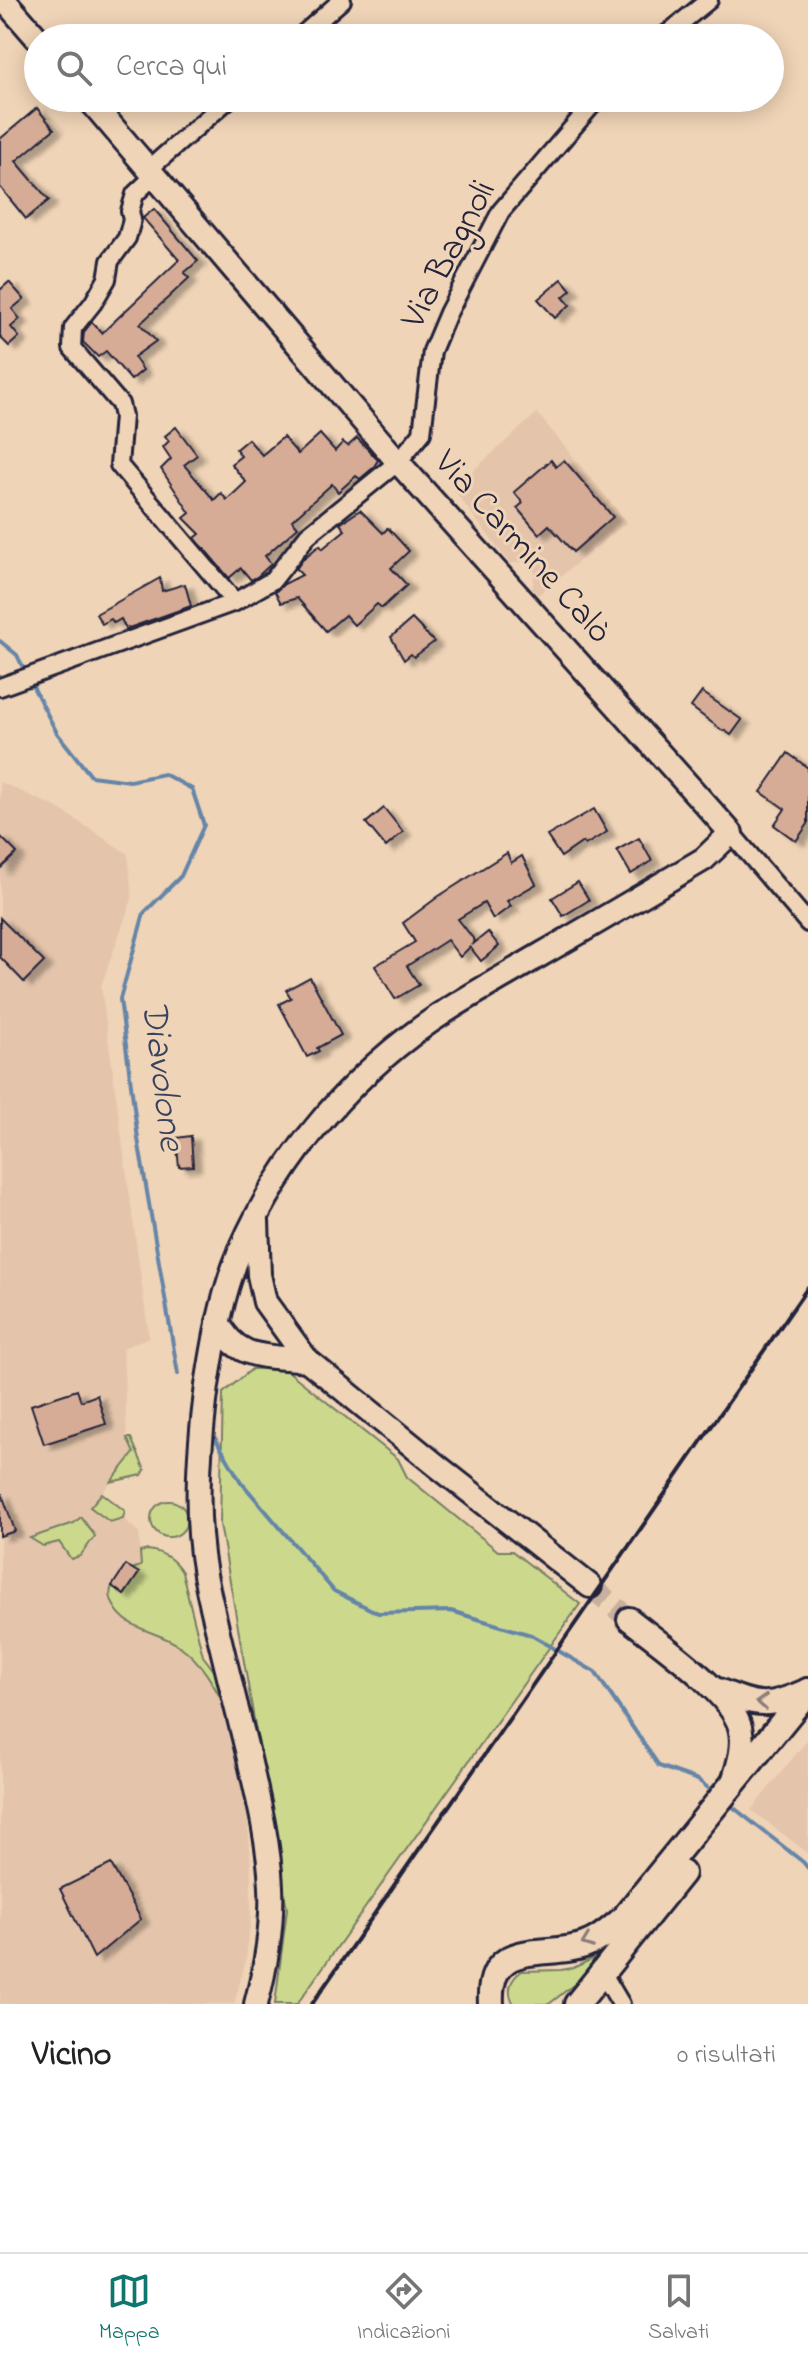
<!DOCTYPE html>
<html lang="it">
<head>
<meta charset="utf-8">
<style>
  :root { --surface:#fff; --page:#f2f2f2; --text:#222; --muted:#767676; --line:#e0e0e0; --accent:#0f766e }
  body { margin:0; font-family:"Indie Flower",sans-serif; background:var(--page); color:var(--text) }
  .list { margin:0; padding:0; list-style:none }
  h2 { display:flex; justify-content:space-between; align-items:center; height:104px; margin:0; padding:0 32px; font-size:34px }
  h2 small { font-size:26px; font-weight:400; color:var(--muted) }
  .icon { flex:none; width:44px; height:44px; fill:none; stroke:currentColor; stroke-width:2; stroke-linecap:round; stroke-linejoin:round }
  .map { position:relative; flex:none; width:808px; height:2004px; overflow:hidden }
  .search { position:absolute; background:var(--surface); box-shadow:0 4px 20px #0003; left:24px; right:24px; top:24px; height:88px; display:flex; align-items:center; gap:20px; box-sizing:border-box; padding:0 28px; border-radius:44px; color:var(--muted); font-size:30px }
  .sheet { height:248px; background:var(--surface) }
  nav { display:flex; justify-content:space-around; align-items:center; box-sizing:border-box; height:112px; border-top:2px solid var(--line); background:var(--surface); font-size:22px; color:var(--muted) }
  nav a { display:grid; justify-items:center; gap:4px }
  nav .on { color:var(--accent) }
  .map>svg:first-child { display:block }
  .built { fill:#e4c5ab }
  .green { fill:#ccd98d; stroke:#777e64; stroke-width:2 }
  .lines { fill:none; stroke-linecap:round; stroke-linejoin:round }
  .stream { stroke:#6585a8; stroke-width:4 }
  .building { fill:#d7ac96; stroke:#22223b; stroke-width:2; filter:url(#shadow) }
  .secondary-tunnel { stroke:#c7b09e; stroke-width:22; stroke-dasharray:22 11; stroke-linecap:butt }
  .street-casing { stroke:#22223b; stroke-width:22 }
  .secondary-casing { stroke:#22223b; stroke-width:28 }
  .primary-casing { stroke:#22223b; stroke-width:30 }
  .street { stroke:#f0d4b7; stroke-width:16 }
  .secondary { stroke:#f0d4b7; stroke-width:22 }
  .primary { stroke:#f0d4b7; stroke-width:24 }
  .rail { stroke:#22223b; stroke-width:4 }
  .oneway { stroke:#897b79 }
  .labels { text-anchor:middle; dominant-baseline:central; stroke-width:6; stroke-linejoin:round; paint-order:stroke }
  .street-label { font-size:36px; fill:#22223b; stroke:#f0d4b7 }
  .water-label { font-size:38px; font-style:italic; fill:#38435f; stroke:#f0d4b7 }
</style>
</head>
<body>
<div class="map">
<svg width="808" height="2004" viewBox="0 0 808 2004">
  <defs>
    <filter id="shadow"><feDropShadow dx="8" dy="4.5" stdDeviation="2" flood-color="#0004"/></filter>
  </defs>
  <rect width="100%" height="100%" fill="#f0d4b7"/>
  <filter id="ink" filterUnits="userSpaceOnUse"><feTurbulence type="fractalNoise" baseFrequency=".0125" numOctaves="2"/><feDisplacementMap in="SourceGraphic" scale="16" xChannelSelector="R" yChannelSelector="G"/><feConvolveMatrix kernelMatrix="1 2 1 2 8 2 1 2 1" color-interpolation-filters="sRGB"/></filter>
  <g filter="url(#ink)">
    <g class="built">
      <path d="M 537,413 L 627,522 L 538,595 L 532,589 L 535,572 L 525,561 L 510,564 L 453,489 Z"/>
      <path d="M 0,782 L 58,808 L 128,854 L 132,899 L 101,986 L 149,1337 L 123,1348 L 127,1438 L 134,1453 L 100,1495 L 139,1533 L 141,1566 L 180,1645 L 199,1664 L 213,1683 L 225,1707 L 231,1729 L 246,1793 L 251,1866 L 251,1916 L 246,1960 L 234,2004 L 0,2004 Z"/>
      <path d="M 808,1739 L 808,1853 L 751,1810 Z"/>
    </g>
    <g class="green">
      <path d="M 284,1368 L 398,1459 L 407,1477 L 498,1551 L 512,1551 L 580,1604 L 297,2004 L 275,2004 L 287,1909 L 220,1524 L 223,1393 L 252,1369 Z"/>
      <path d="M 127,1438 L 131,1438 L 145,1470 L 142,1475 L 111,1482 L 134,1453 Z"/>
      <path d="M 102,1493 L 125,1511 L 123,1518 L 110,1522 L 90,1507 Z"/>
      <circle cx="169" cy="1519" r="18"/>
      <path d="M 81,1517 L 95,1536 L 80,1556 L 71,1559 L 59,1542 L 43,1546 L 30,1538 L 74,1523 Z"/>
      <path d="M 148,1550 C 164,1552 174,1559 182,1572 L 203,1656 L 218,1676 L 225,1707 C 214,1685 202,1662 181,1647 C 158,1630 127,1632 113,1604 C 110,1597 109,1593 112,1586 L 125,1594 L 138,1574 L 132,1569 L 141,1566 L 140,1552 Z"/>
      <path d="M 599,1956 L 577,1982 L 549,2004 L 514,2004 C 506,1991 510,1979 522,1971 L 561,1970 L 573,1968 Z"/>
    </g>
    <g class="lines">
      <g class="stream">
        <path d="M 0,641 L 17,655 L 26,674"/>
        <path d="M 30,681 L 57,733 L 91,776 L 130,781 L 164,774 L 192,789 L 204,825 L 181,876 L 144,913 L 120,999 L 138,1139 L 178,1374"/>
        <path d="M 215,1438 L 241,1482 L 334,1591 L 378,1613 L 451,1611 L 531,1635 L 595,1672 L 659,1766 L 698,1780 L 716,1794"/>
        <path d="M 729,1804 L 803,1862 L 808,1868"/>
      </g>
    </g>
    <g class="building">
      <path d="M 37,108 L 54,129 L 16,161 L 49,200 L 26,219 L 0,187 L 0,139 Z"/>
      <path d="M 154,209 L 198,261 L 184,273 L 189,278 L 140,324 L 156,341 L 134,357 L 143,370 L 131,380 L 106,351 L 98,357 L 83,342 L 84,332 L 92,322 L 102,333 L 179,260 L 143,218 Z"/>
      <path d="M 562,279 L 571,290 L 563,297 L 570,305 L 555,318 L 538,299 Z"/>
      <path d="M 9,282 L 24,299 L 12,309 L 20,319 L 11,327 L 19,337 L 9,346 L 0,337 L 0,290 Z"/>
      <path d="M 176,427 L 197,455 L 184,465 L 214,500 L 221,493 L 227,500 L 246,482 L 231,464 L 241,456 L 236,449 L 248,439 L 262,455 L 283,437 L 298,454 L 320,434 L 335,451 L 343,442 L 348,446 L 357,438 L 378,460 L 373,468 L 360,479 L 356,476 L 338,492 L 332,484 L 292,520 L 298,527 L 265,556 L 271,564 L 257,577 L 251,580 L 241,568 L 229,578 L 195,538 L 200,534 L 184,518 L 190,513 L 161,469 L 171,459 L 163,447 L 169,441 L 165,436 Z"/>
      <path d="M 551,460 L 556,467 L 564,460 L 613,517 L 573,552 L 549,525 L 539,534 L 517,508 L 523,503 L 514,492 Z"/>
      <path d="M 360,510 L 383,533 L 388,528 L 409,551 L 391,568 L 407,585 L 382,608 L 377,604 L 354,625 L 345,615 L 326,631 L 297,598 L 281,603 L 275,592 L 284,584 L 302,575 L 296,569 L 304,558 L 320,545 L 322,549 L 345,530 L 340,524 Z"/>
      <path d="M 160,578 L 162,591 L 185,584 L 191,606 L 126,629 L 121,619 L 114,623 L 111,619 L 102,624 L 96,614 Z"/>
      <path d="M 412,619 L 434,642 L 414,657 L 411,654 L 404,660 L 391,637 Z"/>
      <path d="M 702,692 L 742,720 L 731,735 L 724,730 L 723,731 L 691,707 Z"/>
      <path d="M 788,753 L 808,768 L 808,824 L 796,841 L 774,825 L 785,809 L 761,792 Z"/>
      <path d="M 384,808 L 403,832 L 386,847 L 366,823 Z"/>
      <path d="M 594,809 L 607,832 L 585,845 L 583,842 L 561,857 L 547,836 Z"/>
      <path d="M 0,836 L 17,853 L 0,869 Z"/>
      <path d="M 639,838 L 652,861 L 631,874 L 617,850 Z"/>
      <path d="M 507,853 L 511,863 L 522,856 L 536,884 L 507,901 L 511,906 L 493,919 L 484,903 L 458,919 L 475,941 L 472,945 L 488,932 L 499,946 L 481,961 L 470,947 L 460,957 L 447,940 L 407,966 L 419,985 L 395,999 L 375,966 L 415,942 L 403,923 L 439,896 Z"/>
      <path d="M 578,882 L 589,900 L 563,916 L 552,898 Z"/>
      <path d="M 0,918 L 44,962 L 24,982 L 0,957 Z"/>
      <path d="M 310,977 L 341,1035 L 317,1048 L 319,1051 L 307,1057 L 279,1004 L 291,998 L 286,990 Z"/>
      <path d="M 191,1136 L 193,1166 L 179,1167 L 176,1138 Z"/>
      <path d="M 77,1390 L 81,1401 L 97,1395 L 106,1424 L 44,1444 L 31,1405 Z"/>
      <path d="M 0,1494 L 2,1494 L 15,1531 L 0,1536 Z"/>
      <path d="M 126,1565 L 139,1573 L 124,1595 L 112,1586 Z"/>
      <path d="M 111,1864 L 141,1919 L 94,1958 L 60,1889 Z"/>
    </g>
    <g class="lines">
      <path class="secondary-tunnel" d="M 590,1586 L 629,1619"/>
      <defs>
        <g id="street">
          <path d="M 299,38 L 342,0"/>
          <path d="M 662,38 L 709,0"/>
          <path d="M 149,169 L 230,98"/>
          <path d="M 155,175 L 135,194 L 130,211 L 132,220 L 127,238 L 110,261 L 107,279 L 93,303 L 73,328 L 72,348 L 120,404 L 123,416 L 119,465 L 235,602"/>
          <path d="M 0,687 L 235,602 L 273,580 L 308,535 L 398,462 L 422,433 L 432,351 L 448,313 L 501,211 L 598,98"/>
          <path d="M 731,833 L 808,923"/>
          <path d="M 602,1972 L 621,2004"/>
        </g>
        <g id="secondary">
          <path d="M 4,0 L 38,39"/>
          <path d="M 88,98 L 398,462 L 731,833 L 704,859 C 650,891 596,923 542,954 C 510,973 477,991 446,1011 C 357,1068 282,1154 240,1251 C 222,1294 214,1341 207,1386 C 198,1454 193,1527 209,1594 C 221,1646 234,1698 247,1750 C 257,1794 269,1841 271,1887 C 273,1927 266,1966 256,2004"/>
          <path d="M 257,1221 L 259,1275 L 265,1302 L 307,1360 L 436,1465 L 590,1586"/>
          <path d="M 218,1322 C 237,1362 269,1355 307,1360"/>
          <path d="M 629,1619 C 659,1643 730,1692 740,1727 C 745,1745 739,1764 733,1782"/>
          <path d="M 718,1690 C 759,1707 768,1708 808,1690"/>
        </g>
        <g id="primary">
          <path d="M 491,2004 C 487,1935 548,1960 587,1944 C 601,1939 612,1928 623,1919 L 808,1691"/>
          <path d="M 577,2004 L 682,1873"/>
        </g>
      </defs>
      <use href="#street" class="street-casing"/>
      <use href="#secondary" class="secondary-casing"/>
      <use href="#primary" class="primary-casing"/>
      <use href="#street" class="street"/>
      <use href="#secondary" class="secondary"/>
      <use href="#primary" class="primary"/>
      <path class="rail" d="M 312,2004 L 808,1287"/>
    </g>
    <defs><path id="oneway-chevron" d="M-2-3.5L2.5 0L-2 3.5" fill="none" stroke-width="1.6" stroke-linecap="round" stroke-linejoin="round" transform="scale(2)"/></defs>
    <g class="oneway">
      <use href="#oneway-chevron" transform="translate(762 1702) rotate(-177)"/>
      <use href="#oneway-chevron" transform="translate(587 1942) rotate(159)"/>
    </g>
  </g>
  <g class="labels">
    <g class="street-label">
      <text transform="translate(450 255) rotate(-62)">Via Bagnoli</text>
      <text transform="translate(522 548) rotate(48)">Via Carmine Calò</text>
    </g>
    <g class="water-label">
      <text transform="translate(161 1076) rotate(83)">Diavolone</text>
    </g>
  </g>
</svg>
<div class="search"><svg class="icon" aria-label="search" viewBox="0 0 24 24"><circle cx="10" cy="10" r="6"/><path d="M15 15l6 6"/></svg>Cerca qui</div>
</div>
<section class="sheet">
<h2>Vicino<small>0 risultati</small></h2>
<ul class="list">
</ul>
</section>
<nav>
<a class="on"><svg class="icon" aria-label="map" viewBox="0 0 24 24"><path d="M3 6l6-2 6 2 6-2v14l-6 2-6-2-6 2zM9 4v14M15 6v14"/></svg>Mappa</a>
<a><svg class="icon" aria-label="directions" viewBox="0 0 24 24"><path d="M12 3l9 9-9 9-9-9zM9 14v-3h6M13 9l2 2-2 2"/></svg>Indicazioni</a>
<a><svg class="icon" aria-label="saved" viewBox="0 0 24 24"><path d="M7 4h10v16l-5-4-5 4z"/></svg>Salvati</a>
</nav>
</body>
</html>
